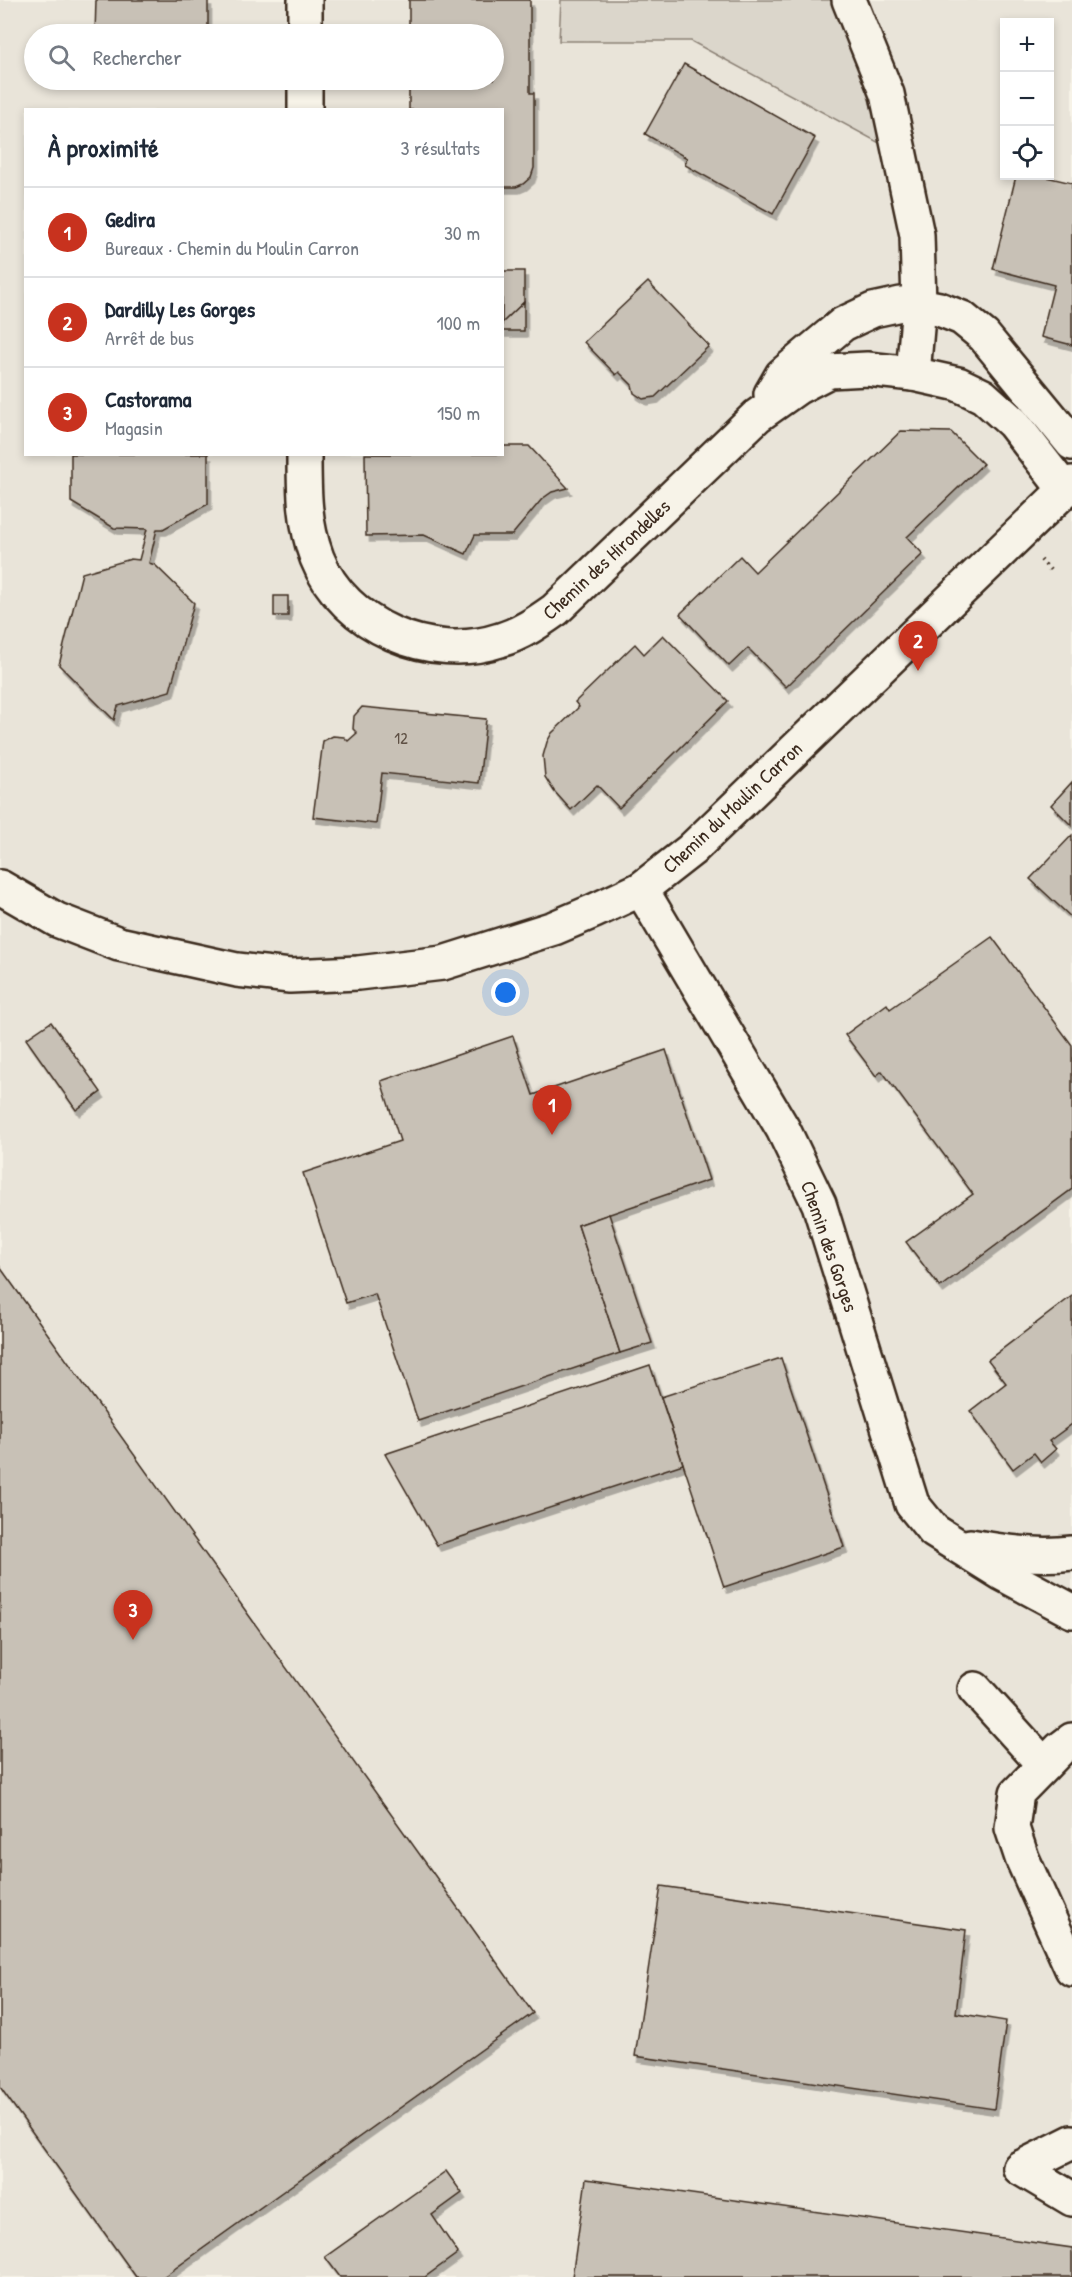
<!DOCTYPE html>
<html lang="fr">
<head>
<meta charset="utf-8">
<style>
  :root { --surface:#fff; --page:#f2f2f3; --text:#1f2937; --muted:#747a83; --line:#e0e1e3; --accent:#c8321e }
  body { margin:0; font-family:"Patrick Hand",sans-serif; background:var(--page); color:var(--text) }
  .controls { position:absolute; right:18px; top:18px; display:grid; overflow:hidden; border-radius:0px; box-shadow:0 3px 9px #0003 }
  .controls button { width:54px; height:54px; display:grid; place-items:center; padding:0; border:0; border-bottom:2px solid var(--line); background:var(--surface); color:var(--text); font:30px sans-serif }
  .you { position:absolute; left:506px; top:993px; width:21px; height:21px; margin:-15px; border:4px solid #fff; border-radius:50%; background:#1a73e8; box-shadow:0 0 0 9px #1a73e833 }
  .badge { display:grid; place-items:center; width:39px; height:39px; border-radius:50%; background:var(--accent); color:#fff; font-size:20px; font-weight:700 }
  .pin { position:absolute; translate:-50% -50px; filter:drop-shadow(0 2px 3px #0008) }
  .pin::after { content:''; position:absolute; top:32px; width:21px; height:18px; background:inherit; clip-path:polygon(0 0,100% 0,50% 100%) }
  .list { margin:0; padding:0; list-style:none }
  h2 { display:flex; justify-content:space-between; align-items:center; height:78px; margin:0; padding:0 24px; font-size:26px }
  h2 small { font-size:20px; font-weight:400; color:var(--muted) }
  .list li { display:grid; grid-template-columns:39px 1fr auto; gap:18px; align-items:center; box-sizing:border-box; height:90px; padding:0 24px; border-top:2px solid var(--line) }
  .list b { display:block; font-size:22px; white-space:nowrap }
  .list p { margin:0; font-size:20px; white-space:nowrap; color:var(--muted) }
  .list em { font-size:20px; font-style:normal; color:var(--muted) }
  .icon { flex:none; width:33px; height:33px; fill:none; stroke:currentColor; stroke-width:2; stroke-linecap:round; stroke-linejoin:round }
  .map { position:relative; flex:none; width:1072px; height:2277px; overflow:hidden }
  .search { position:absolute; background:var(--surface); box-shadow:0 3px 9px #0003; left:24px; top:24px; width:480px; height:66px; display:flex; align-items:center; gap:15px; box-sizing:border-box; padding:0 21px; border-radius:33px; color:var(--muted); font-size:22px }
  .panel { position:absolute; background:var(--surface); box-shadow:0 3px 9px #0003; left:24px; top:108px; width:480px; height:348px; border-radius:0px }
  .map>svg:first-child { display:block }
  .built { fill:#e9e4d9; fill-rule:evenodd }
  .green { fill:#dbd6cb; stroke:#8b8074; stroke-width:1.5 }
  .building { fill:#c8c1b6; stroke:#3b2a1e; stroke-width:1.5; filter:url(#shadow) }
  .lines { fill:none; stroke-linecap:round; stroke-linejoin:round }
  .minor-casing { stroke:#3b2a1e; stroke-width:38 }
  .major-casing { stroke:#3b2a1e; stroke-width:38 }
  .path { stroke:#3b2a1e; stroke-width:4; stroke-dasharray:1.5 4.5; stroke-linecap:butt }
  .minor { stroke:#f7f3e8; stroke-width:33 }
  .major { stroke:#f7f3e8; stroke-width:33 }
  .labels { text-anchor:middle; dominant-baseline:central; stroke-width:4.5; stroke-linejoin:round; paint-order:stroke }
  .number-label { font-size:16px; fill:#5e5044 }
  .street-label { font-size:20px; fill:#3b2a1e; stroke:#f7f3e8 }
</style>
</head>
<body>
<div class="map">
<svg width="1072" height="2277" viewBox="0 0 1072 2277">
  <defs>
    <filter id="shadow"><feDropShadow dx="3.5" dy="6" stdDeviation="0" flood-color="#0004"/></filter>
  </defs>
  <rect width="100%" height="100%" fill="#f7f3e8"/>
  <filter id="ink" filterUnits="userSpaceOnUse"><feTurbulence type="fractalNoise" baseFrequency=".0167" numOctaves="2"/><feDisplacementMap in="SourceGraphic" scale="12" xChannelSelector="R" yChannelSelector="G"/><feConvolveMatrix kernelMatrix="1 2 1 2 8 2 1 2 1" color-interpolation-filters="sRGB"/></filter>
  <g filter="url(#ink)">
    <path class="built" d="M 0,0 L 561,0 L 560,41 L 691,41 L 882,144 L 848,31 L 835,0 L 1072,0 L 1072,2277 L 0,2277 ZM 1004,22 L 1050,22 L 1050,176 L 1004,176 ZM 34,34 L 494,34 L 494,80 L 34,80 ZM 26,110 L 502,110 L 502,454 L 26,454 Z"/>
    <path class="green" d="M 561,0 L 835,0 L 848,31 L 883,145 L 691,41 L 559,41 Z"/>
    <g class="building">
      <path d="M 96,0 L 208,0 L 208,34 L 95,34 Z"/>
      <path d="M 409,0 L 530,0 L 530,93 L 534,93 L 534,168 L 531,177 L 523,184 L 516,187 L 502,187 L 502,110 L 409,110 L 409,80 L 494,80 L 494,34 L 409,34 Z"/>
      <path d="M 684,64 L 815,138 L 773,214 L 685,165 L 687,158 L 645,134 Z"/>
      <path d="M 1016,176 L 1042,176 L 1072,183 L 1072,345 L 1041,337 L 1054,285 L 993,269 Z"/>
      <path d="M 502,271 L 524,271 L 524,302 L 502,323 Z"/>
      <path d="M 648,282 L 709,346 L 655,397 L 643,399 L 634,393 L 632,385 L 619,372 L 616,375 L 584,342 Z"/>
      <path d="M 524,302 L 524,331 L 502,331 L 502,323 Z"/>
      <path d="M 901,431 L 951,432 L 983,464 L 907,537 L 923,554 L 786,687 L 748,648 L 729,666 L 680,614 L 740,556 L 755,572 Z"/>
      <path d="M 502,446 L 529,446 L 568,488 L 552,492 L 542,499 L 512,535 L 475,535 L 466,554 L 424,535 L 366,536 L 365,454 L 502,454 Z"/>
      <path d="M 71,454 L 208,454 L 208,504 L 163,529 L 157,529 L 149,563 L 155,565 L 194,603 L 170,691 L 118,706 L 114,720 L 59,665 L 82,573 L 131,559 L 139,560 L 147,529 L 114,528 L 71,502 Z"/>
      <rect x="274" y="596" width="14" height="20"/>
      <path d="M 663,635 L 728,701 L 619,808 L 597,785 L 571,810 L 554,791 L 545,777 L 543,756 L 547,742 L 552,733 L 579,707 L 575,702 L 635,644 L 644,654 Z"/>
      <path d="M 362,707 L 486,719 L 479,783 L 382,773 L 376,824 L 313,817 L 323,741 L 333,736 L 344,737 L 348,741 L 357,733 L 353,729 L 354,716 Z"/>
      <path d="M 1072,782 L 1072,826 L 1051,805 Z"/>
      <path d="M 1072,835 L 1072,918 L 1030,879 Z"/>
      <path d="M 992,937 L 1072,1045 L 1072,1189 L 940,1287 L 906,1242 L 973,1194 L 882,1071 L 876,1076 L 845,1035 L 887,1004 L 890,1009 Z"/>
      <path d="M 51,1022 L 101,1092 L 76,1110 L 26,1039 Z"/>
      <path d="M 513,1036 L 533,1095 L 666,1050 L 709,1180 L 578,1225 L 620,1353 L 418,1421 L 375,1294 L 346,1303 L 303,1173 L 400,1141 L 381,1081 Z"/>
      <path d="M 609,1214 L 652,1343 L 620,1353 L 578,1225 Z"/>
      <path d="M 0,1267 L 533,2013 L 163,2277 L 136,2277 L 0,2087 Z"/>
      <path d="M 1072,1296 L 1072,1424 L 1049,1441 L 1056,1449 L 1041,1462 L 1034,1453 L 1013,1469 L 970,1411 L 1006,1383 L 988,1360 Z"/>
      <path d="M 781,1358 L 844,1547 L 724,1587 L 661,1397 Z"/>
      <path d="M 650,1365 L 683,1464 L 437,1545 L 385,1454 Z"/>
      <path d="M 661,1886 L 966,1930 L 956,2013 L 1006,2021 L 994,2109 L 635,2056 Z"/>
      <path d="M 446,2171 L 462,2193 L 432,2215 L 458,2253 L 425,2277 L 340,2277 L 325,2257 Z"/>
      <path d="M 586,2179 L 1072,2248 L 1072,2277 L 572,2277 Z"/>
    </g>
    <g class="lines">
      <defs>
        <g id="minor">
          <path d="M 849,0 L 887,94 L 917,235 L 919,305 L 913,374"/>
          <path d="M 305,34 L 305,0"/>
          <path d="M 305,110 L 305,80"/>
          <path d="M 771,394 L 782,375 L 843,324 L 873,310 L 901,304 L 919,305 L 939,309 L 962,318 L 984,336 L 1072,443"/>
          <path d="M 304,454 C 304,491 304,524 317,558 C 344,627 431,663 500,640 C 521,634 538,622 555,610 L 757,416 L 798,387 L 829,371 L 867,369 L 913,374 L 958,384 L 983,396 L 1013,423 L 1065,490"/>
          <path d="M 641,889 L 691,850 L 1072,483"/>
          <path d="M 975,1689 L 1044,1765"/>
          <path d="M 1072,1740 L 1060,1749 L 1017,1793 L 1012,1828 L 1022,1858 L 1072,1969"/>
          <path d="M 1020,2168 L 1072,2199"/>
          <path d="M 1020,2168 L 1072,2142"/>
        </g>
        <g id="major">
          <path d="M 0,887 L 57,920 L 119,944 L 237,970 L 290,976 L 358,973 L 443,963 L 554,928 L 594,911 L 641,889 L 783,1129 L 819,1204 L 912,1504 L 934,1531 L 1003,1574 L 1072,1611"/>
          <path d="M 970,1546 C 1004,1552 1037,1557 1072,1553"/>
        </g>
      </defs>
      <use href="#minor" class="minor-casing"/>
      <use href="#major" class="major-casing"/>
      <path class="path" d="M 1041,560 L 1051,571"/>
      <use href="#minor" class="minor"/>
      <use href="#major" class="major"/>
    </g>
  </g>
  <g class="labels">
    <g class="number-label">
      <text x="401" y="738">12</text>
    </g>
    <g class="street-label">
      <text transform="translate(606 559) rotate(-43)">Chemin des Hirondelles</text>
      <text transform="translate(732 807) rotate(-43)">Chemin du Moulin Carron</text>
      <text transform="translate(830 1246) rotate(71)">Chemin des Gorges</text>
    </g>
  </g>
</svg>
<div class="controls">
<button>+</button>
<button>−</button>
<button><svg class="icon" aria-label="locate" viewBox="0 0 24 24"><circle cx="12" cy="12" r="6"/><path d="M12 2v4M12 18v4M2 12h4M18 12h4"/></svg></button>
</div>
<div class="you"></div>
<div class="pin badge" style="left:552px;top:1135px">1</div>
<div class="pin badge" style="left:918px;top:671px">2</div>
<div class="pin badge" style="left:133px;top:1640px">3</div>
<div class="search"><svg class="icon" aria-label="search" viewBox="0 0 24 24"><circle cx="10" cy="10" r="6"/><path d="M15 15l6 6"/></svg>Rechercher</div>
<section class="panel">
<h2>À proximité<small>3 résultats</small></h2>
<ul class="list">
<li><span class="badge">1</span><div><b>Gedira</b><p>Bureaux · Chemin du Moulin Carron</p></div><em>30 m</em></li>
<li><span class="badge">2</span><div><b>Dardilly Les Gorges</b><p>Arrêt de bus</p></div><em>100 m</em></li>
<li><span class="badge">3</span><div><b>Castorama</b><p>Magasin</p></div><em>150 m</em></li>
</ul>
</section>
</div>
</body>
</html>
